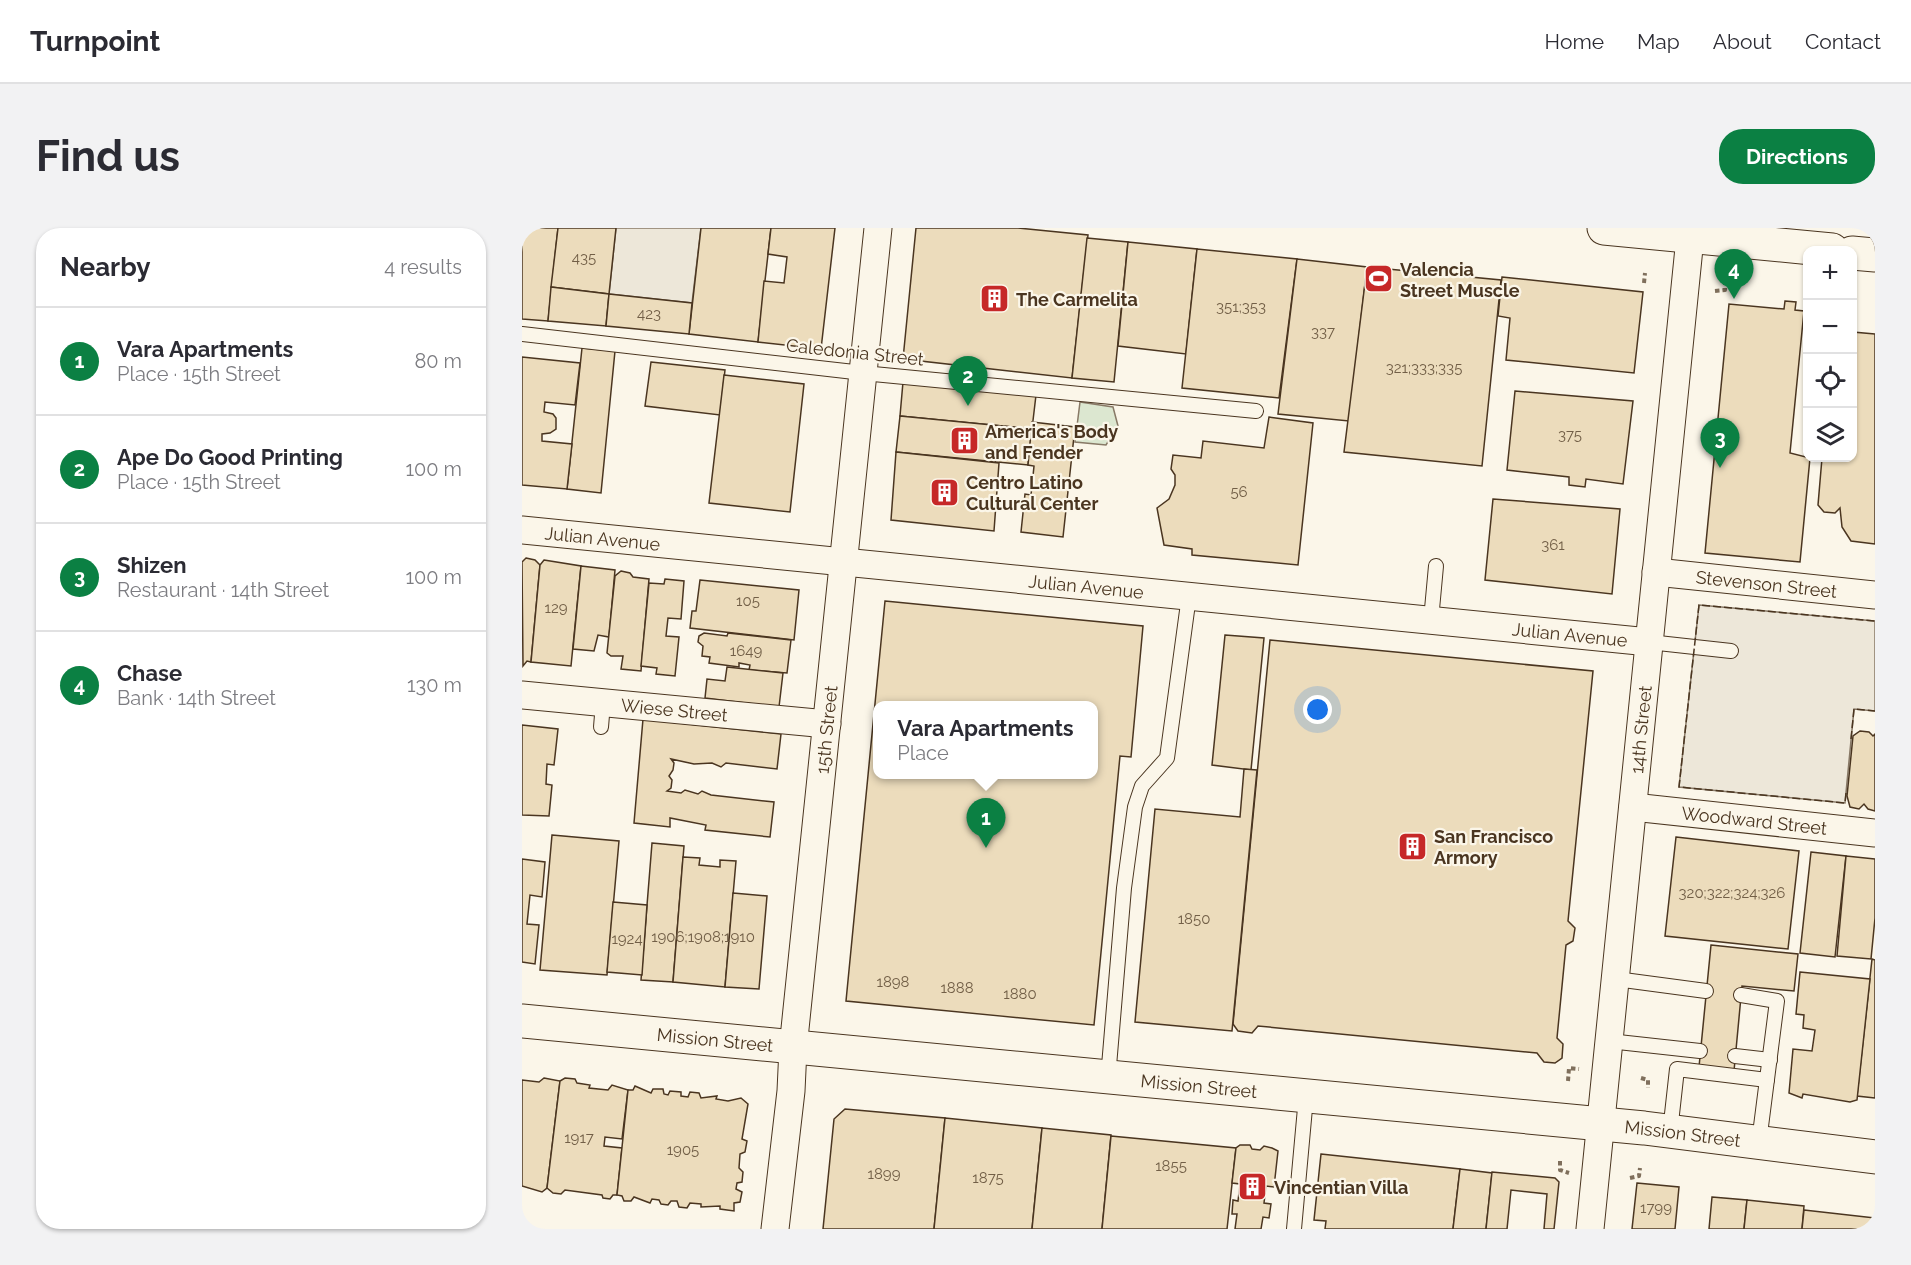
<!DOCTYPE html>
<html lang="en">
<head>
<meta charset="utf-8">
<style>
  :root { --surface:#fff; --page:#f2f2f3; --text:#2b2b33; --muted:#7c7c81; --line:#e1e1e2; --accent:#0b8043 }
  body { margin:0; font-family:Raleway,sans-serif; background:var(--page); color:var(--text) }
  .controls { position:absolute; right:18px; top:18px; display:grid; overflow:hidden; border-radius:12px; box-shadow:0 2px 4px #0004 }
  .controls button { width:54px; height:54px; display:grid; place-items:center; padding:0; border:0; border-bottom:2px solid var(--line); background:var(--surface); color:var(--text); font:30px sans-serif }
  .you { position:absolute; left:796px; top:482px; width:21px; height:21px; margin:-15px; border:4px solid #fff; border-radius:50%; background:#1a73e8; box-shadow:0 0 0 9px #1a73e833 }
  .badge { display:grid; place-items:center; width:39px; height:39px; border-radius:50%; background:var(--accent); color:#fff; font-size:20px; font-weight:700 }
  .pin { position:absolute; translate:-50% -50px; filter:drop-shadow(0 2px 3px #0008) }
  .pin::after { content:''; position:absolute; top:32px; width:21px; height:18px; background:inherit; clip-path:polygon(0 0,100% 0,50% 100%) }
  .popup { position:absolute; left:351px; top:473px; width:225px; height:78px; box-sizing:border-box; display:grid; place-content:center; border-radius:12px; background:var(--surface); filter:drop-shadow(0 2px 4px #0005); font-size:20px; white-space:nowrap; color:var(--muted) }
  .popup b { font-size:22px; color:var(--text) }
  .popup::after { content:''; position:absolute; left:50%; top:100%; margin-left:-12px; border:12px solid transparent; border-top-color:var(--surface) }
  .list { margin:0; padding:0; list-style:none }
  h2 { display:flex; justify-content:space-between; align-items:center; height:78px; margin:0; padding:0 24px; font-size:26px }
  h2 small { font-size:20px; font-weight:400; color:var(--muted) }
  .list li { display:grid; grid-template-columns:39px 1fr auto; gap:18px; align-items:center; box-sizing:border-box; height:108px; padding:0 24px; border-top:2px solid var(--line) }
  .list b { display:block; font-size:22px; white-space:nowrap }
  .list p { margin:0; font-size:20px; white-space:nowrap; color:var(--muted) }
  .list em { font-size:20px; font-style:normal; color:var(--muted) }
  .icon { flex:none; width:33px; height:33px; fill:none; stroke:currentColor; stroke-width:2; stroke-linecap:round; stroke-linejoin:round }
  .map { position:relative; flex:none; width:1353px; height:1001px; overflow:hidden; border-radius:24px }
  header { display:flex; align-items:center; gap:36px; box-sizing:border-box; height:84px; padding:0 30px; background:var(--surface); border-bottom:2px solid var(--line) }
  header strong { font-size:28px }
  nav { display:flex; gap:33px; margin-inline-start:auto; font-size:21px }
  .intro { display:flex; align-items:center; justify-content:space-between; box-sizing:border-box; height:144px; padding:0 36px }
  h1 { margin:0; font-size:42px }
  .button { padding:15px 27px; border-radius:24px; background:var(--accent); color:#fff; font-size:21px; font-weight:700 }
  main { display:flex; gap:36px; padding:0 36px }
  aside { flex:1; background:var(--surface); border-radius:24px; box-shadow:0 2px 4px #0004 }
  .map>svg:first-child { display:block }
  .green { fill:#dce7d0; stroke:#887966; stroke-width:1.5 }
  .parking { fill:#ede7d9; stroke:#887966; stroke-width:1.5 }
  .building { fill:#ecdcbc; stroke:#4a3520; stroke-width:1.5; fill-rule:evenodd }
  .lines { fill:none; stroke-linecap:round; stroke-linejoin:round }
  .lane-casing { stroke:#4a3520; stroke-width:16 }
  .street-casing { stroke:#4a3520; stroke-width:29 }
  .secondary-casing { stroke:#4a3520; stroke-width:35 }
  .path { stroke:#7f6f5c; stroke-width:4; stroke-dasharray:4.5 3; stroke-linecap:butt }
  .lane { stroke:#fbf6e9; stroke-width:14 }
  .street { stroke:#fbf6e9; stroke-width:27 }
  .secondary { stroke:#fbf6e9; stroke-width:33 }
  .fence { stroke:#4a3520; stroke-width:1.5; stroke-dasharray:8 3; stroke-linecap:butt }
  .labels { text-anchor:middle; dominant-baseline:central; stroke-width:4.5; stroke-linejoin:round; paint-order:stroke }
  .number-label { font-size:15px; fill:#725f47 }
  .poi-label { font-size:18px; font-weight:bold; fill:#4a3520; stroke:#fbf6e9; text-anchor:start }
  .street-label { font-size:18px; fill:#4a3520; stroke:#fbf6e9 }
</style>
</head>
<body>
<header>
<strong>Turnpoint</strong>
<nav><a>Home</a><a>Map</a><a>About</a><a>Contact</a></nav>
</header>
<div class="intro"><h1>Find us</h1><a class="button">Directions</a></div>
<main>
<aside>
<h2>Nearby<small>4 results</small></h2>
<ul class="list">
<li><span class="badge">1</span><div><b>Vara Apartments</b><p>Place · 15th Street</p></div><em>80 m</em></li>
<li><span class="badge">2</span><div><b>Ape Do Good Printing</b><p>Place · 15th Street</p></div><em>100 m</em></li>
<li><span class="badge">3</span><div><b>Shizen</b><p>Restaurant · 14th Street</p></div><em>100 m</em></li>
<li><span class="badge">4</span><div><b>Chase</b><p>Bank · 14th Street</p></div><em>130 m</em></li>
</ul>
</aside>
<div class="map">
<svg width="1353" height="1001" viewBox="0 0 1353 1001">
  <rect width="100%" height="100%" fill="#fbf6e9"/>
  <path class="green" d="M 558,174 L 591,179 L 596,198 L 584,217 L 553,214 Z"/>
  <g class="parking">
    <path d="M 94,0 L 179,0 L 170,75 L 87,66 Z"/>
    <path d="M 1177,377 L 1353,393 L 1353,483 L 1332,481 L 1323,575 L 1157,559 Z"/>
  </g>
  <g class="building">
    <path d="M 0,0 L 36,0 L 26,93 L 0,91 Z"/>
    <path d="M 36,0 L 94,0 L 87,66 L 29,59 Z"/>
    <path d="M 179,0 L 249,0 L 236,114 L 167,106 Z"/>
    <path d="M 249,0 L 313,0 L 299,121 L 236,114 L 242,53 L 262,55 L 265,29 L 246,26 Z"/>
    <path d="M 394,0 L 496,0 L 566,7 L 550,150 L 381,131 Z"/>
    <path d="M 565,10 L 606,14 L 592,154 L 550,150 Z"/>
    <path d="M 606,14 L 675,21 L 664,126 L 596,118 Z"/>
    <path d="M 675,21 L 775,31 L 757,170 L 660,160 Z"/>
    <path d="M 775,31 L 845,39 L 827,193 L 756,186 Z"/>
    <path d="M 845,39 L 979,52 L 960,238 L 822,224 Z"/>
    <path d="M 980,49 L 1121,64 L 1112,145 L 984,132 L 988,90 L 976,88 Z"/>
    <path d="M 29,59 L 87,66 L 84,98 L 26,93 Z"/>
    <path d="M 87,66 L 170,75 L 167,106 L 84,98 Z"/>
    <path d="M 1263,73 L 1274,74 L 1273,82 L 1282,83 L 1268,225 L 1288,230 L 1278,334 L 1183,325 L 1207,76 L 1262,81 Z"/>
    <path d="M 1330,96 L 1331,104 L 1353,106 L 1353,316 L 1329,313 L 1320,299 L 1318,280 L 1313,285 L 1302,284 L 1296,277 L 1300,230 L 1330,230 Z"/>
    <path d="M 60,120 L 93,123 L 79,265 L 45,261 Z"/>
    <path d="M 0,129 L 58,135 L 53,177 L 23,174 L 22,184 L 31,186 L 34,190 L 34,201 L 28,205 L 20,206 L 20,213 L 50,216 L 45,261 L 0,257 Z"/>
    <path d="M 129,134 L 203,142 L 198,187 L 123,178 Z"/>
    <path d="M 202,147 L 282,156 L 268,284 L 187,275 Z"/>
    <path d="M 381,154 L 514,167 L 510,201 L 378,188 Z"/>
    <path d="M 993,163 L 1111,173 L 1101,256 L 1064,251 L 1063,259 L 1047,257 L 1047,249 L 985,242 Z"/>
    <path d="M 378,188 L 510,201 L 506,237 L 374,224 Z"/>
    <path d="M 747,189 L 791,195 L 776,337 L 670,327 L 670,321 L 642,317 L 635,280 L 647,271 L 653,257 L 653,247 L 649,241 L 651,227 L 679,230 L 681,213 L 742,220 Z"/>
    <path d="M 510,194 L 553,199 L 541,309 L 499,304 L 503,266 L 509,267 L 512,238 L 506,237 Z"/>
    <path d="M 374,224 L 477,235 L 472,303 L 369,292 Z"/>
    <path d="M 971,271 L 1098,281 L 1090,366 L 963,352 Z"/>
    <path d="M 4,330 L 13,332 L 18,337 L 9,434 L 5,433 L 1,438 L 0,334 Z"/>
    <path d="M 22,332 L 59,338 L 49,438 L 9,434 L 18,337 Z"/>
    <path d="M 59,338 L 93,342 L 87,409 L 76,407 L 72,423 L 51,421 Z"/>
    <path d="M 99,343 L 108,345 L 111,349 L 127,351 L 119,443 L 99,441 L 101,428 L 89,428 L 85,425 L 93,348 Z"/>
    <path d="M 143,351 L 162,353 L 159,391 L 146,390 L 144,408 L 157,409 L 153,448 L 134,446 L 135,440 L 119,438 L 127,355 L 142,356 Z"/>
    <path d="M 178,352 L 277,362 L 272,412 L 168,400 L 170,383 L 174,383 Z"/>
    <path d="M 363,373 L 621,398 L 609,529 L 598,528 L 572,797 L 324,773 ZM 356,478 L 572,478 L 572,546 L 356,546 Z"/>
    <path d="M 182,405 L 205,408 L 206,405 L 269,412 L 265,445 L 227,442 L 228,437 L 217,435 L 217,439 L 187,435 L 188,429 L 180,428 L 181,418 L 176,414 L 177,408 Z"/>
    <path d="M 703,407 L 742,410 L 729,542 L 690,537 Z"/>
    <path d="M 748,412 L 1071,443 L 1046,693 L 1053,700 L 1051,713 L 1044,717 L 1035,810 L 1041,816 L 1040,830 L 1033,835 L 1022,834 L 1015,825 L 736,798 L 730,805 L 716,803 L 711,796 Z"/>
    <path d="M 205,439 L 261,445 L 257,479 L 183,470 L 185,451 L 203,453 Z"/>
    <path d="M 121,491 L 259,506 L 255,541 L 204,535 L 199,539 L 190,535 L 172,536 L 149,531 L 152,535 L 151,542 L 147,548 L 150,552 L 149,560 L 145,563 L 159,565 L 163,562 L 176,566 L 180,563 L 189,567 L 252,574 L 248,609 L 183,602 L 184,597 L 148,590 L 148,599 L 112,595 Z"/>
    <path d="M 0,497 L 36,501 L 32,537 L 25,536 L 24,556 L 30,557 L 27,588 L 0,587 Z"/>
    <path d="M 1338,503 L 1347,504 L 1351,508 L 1353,506 L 1353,583 L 1346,581 L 1342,576 L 1337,581 L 1328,579 L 1325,568 L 1331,508 Z"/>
    <path d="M 722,541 L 735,542 L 710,803 L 613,794 L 633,581 L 718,589 Z"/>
    <path d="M 30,607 L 97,613 L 85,747 L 18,742 Z"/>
    <path d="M 1154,609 L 1277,623 L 1266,721 L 1143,708 Z"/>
    <path d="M 130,615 L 162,618 L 151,754 L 119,752 Z"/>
    <path d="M 1289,624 L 1324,628 L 1313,729 L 1278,725 Z"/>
    <path d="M 1324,628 L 1353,631 L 1353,690 L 1349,731 L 1315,728 Z"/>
    <path d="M 161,629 L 178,630 L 177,637 L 198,639 L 198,632 L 214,633 L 203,759 L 151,754 Z"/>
    <path d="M 0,631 L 23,634 L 20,669 L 8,667 L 5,696 L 17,697 L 13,736 L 0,734 Z"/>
    <path d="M 211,665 L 245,668 L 237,761 L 203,759 Z"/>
    <path d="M 91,674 L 125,677 L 120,747 L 85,744 Z"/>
    <path d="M 1189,717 L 1276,726 L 1272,763 L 1220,758 L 1212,843 L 1177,839 Z"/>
    <path d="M 1350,731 L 1353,732 L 1353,870 L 1335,868 Z"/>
    <path d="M 1278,744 L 1348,751 L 1335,872 L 1328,874 L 1281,866 L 1280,870 L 1267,865 L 1271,821 L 1290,823 L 1293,802 L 1281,800 L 1282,787 L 1274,786 Z"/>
    <path d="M 22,850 L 38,853 L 25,960 L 20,964 L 0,958 L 0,852 L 17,854 Z"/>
    <path d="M 43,850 L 53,851 L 55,855 L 68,857 L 67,860 L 86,862 L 90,857 L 106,862 L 100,911 L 83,909 L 82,918 L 100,920 L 95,967 L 91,967 L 88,971 L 81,970 L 80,967 L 43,962 L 39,966 L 31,965 L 25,960 L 38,853 Z"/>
    <path d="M 113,858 L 129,865 L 131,861 L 141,861 L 142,866 L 146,867 L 148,863 L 159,864 L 159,868 L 166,869 L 168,864 L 177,865 L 179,870 L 195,868 L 194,871 L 206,873 L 219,870 L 226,876 L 220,911 L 225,913 L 223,924 L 218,926 L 217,940 L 221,944 L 220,954 L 215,955 L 214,961 L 220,964 L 218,974 L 212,975 L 212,983 L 198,981 L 198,978 L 179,979 L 179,976 L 168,975 L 165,980 L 157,979 L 155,973 L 149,973 L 146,977 L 139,976 L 137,972 L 130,971 L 128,975 L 112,969 L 109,973 L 102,973 L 100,968 L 95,967 L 106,862 L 111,862 Z"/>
    <path d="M 323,881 L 423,890 L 412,1001 L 301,1001 L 312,891 Z"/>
    <path d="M 423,890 L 520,900 L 510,1001 L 412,1001 Z"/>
    <path d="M 520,900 L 589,907 L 580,1001 L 510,1001 Z"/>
    <path d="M 589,908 L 714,920 L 705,1001 L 580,1001 Z"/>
    <path d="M 718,917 L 728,917 L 730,921 L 738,922 L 742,918 L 750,920 L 756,923 L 752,959 L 744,958 L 742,975 L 749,976 L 747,990 L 741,989 L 739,1001 L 713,1001 L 715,986 L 710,986 L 711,972 L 716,973 L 718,956 L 710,955 L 714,920 Z"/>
    <path d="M 799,926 L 938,941 L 931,1001 L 803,1001 L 804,993 L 792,992 Z"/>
    <path d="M 938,941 L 970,945 L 964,1001 L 931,1001 Z"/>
    <path d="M 970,944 L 1033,950 L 1037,954 L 1032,1001 L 1022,1001 L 1025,966 L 989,962 L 985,1001 L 964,1001 Z"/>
    <path d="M 1115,955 L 1157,959 L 1153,1001 L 1110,1001 Z"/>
    <path d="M 1190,969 L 1225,972 L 1222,1001 L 1187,1001 Z"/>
    <path d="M 1225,972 L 1282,978 L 1280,1001 L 1222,1001 Z"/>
    <path d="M 1282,982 L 1353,990 L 1353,1001 L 1280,1001 Z"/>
  </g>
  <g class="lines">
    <defs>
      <g id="lane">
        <path d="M 0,106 L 341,145 L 734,183"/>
        <path d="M 909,392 L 914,338"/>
        <path d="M 1127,414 L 1209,423"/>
        <path d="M 79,499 L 81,475"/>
        <path d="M 1094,751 L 1184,763"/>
        <path d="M 1219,767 L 1255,773 L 1237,914"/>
        <path d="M 1087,813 L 1178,823"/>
        <path d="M 1213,828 L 1248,832"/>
        <path d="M 586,850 L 602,660 L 613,579 L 620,558 L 645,530 L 667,368"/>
        <path d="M 1148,904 L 1155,841 L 1245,852"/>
        <path d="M 772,1001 L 784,869"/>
      </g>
      <g id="street">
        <path id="s1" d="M 0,302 L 1127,414"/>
        <path id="s2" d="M 1134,344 L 1353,367"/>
        <path id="s3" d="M 0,467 L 305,496"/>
        <path id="s4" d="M 1111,579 L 1353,605"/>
        <path id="s5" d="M 253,1001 L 269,863 L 271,820 L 356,0"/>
        <path id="s6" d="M 1068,1001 L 1169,0"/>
      </g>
      <g id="secondary">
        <path d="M 1082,0 L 1310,22"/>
        <path d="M 1330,25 L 1353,27"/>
        <path id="s7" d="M 0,793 L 1122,900 L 1353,929"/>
      </g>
    </defs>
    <use href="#lane" class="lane-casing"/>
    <use href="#street" class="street-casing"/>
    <use href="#secondary" class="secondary-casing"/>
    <g class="path">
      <path d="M 1122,55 L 1123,45"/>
      <path d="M 1193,63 L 1203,62 L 1203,56"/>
      <path d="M 1119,850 L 1126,852 L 1126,860"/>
      <path d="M 1046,853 L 1047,840 L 1057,841"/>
      <path d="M 1038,933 L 1038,942 L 1047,945"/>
      <path d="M 1108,950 L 1117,948 L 1118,940"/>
    </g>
    <use href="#lane" class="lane"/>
    <use href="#street" class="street"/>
    <use href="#secondary" class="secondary"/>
    <g class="fence">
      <path d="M 1329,511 L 1332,481 L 1353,483"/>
      <path d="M 1324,565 L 1323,575 L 1157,559 L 1177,377 L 1353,393"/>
    </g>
  </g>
  <defs>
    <symbol id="stadium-square" viewBox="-11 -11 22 22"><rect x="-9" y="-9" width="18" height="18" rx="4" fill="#c62828" stroke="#fbf6e9"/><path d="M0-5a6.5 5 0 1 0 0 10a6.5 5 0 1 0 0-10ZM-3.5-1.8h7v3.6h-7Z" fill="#fff"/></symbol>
    <symbol id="building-square" viewBox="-11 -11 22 22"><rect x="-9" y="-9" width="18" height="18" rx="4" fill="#c62828" stroke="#fbf6e9"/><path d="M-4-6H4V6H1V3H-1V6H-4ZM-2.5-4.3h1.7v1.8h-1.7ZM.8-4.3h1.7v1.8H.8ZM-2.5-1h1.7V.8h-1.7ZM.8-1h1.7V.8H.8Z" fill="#fff"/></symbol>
  </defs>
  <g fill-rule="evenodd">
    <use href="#stadium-square" x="840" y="34" width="33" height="33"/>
    <use href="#building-square" x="456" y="54" width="33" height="33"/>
    <use href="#building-square" x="426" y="196" width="33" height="33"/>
    <use href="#building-square" x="406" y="248" width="33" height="33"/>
    <use href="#building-square" x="874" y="602" width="33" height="33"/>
    <use href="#building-square" x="714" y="942" width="33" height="33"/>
  </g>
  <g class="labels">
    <g class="number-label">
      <text x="62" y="30">435</text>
      <text x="719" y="79">351;353</text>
      <text x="127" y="86">423</text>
      <text x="801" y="104">337</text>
      <text x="902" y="140">321;333;335</text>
      <text x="1048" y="207">375</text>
      <text x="717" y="264">56</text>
      <text x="1031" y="317">361</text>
      <text x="226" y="373">105</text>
      <text x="34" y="380">129</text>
      <text x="224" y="423">1649</text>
      <text x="1210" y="665">320;322;324;326</text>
      <text x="672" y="691">1850</text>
      <text x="181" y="709">1906;1908;1910</text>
      <text x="105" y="711">1924</text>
      <text x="371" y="754">1898</text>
      <text x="435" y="760">1888</text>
      <text x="498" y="766">1880</text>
      <text x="57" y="910">1917</text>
      <text x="161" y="922">1905</text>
      <text x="649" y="938">1855</text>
      <text x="362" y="946">1899</text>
      <text x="466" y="950">1875</text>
      <text x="1134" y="980">1799</text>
    </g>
    <g class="poi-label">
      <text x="878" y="41">Valencia<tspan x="878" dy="21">Street Muscle</tspan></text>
      <text x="494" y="71">The Carmelita</text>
      <text x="463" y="203">America's Body<tspan x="463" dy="21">and Fender</tspan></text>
      <text x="444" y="254">Centro Latino<tspan x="444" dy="21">Cultural Center</tspan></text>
      <text x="912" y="608">San Francisco<tspan x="912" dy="21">Armory</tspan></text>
      <text x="752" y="959">Vincentian Villa</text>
    </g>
    <g class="street-label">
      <text transform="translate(333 124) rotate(6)">Caledonia Street</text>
      <text stroke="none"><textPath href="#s1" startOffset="81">Julian Avenue</textPath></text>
      <text stroke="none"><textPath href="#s2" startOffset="111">Stevenson Street</textPath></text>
      <text stroke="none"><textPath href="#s1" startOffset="567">Julian Avenue</textPath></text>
      <text stroke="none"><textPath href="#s1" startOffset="1053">Julian Avenue</textPath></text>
      <text stroke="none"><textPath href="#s3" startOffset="153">Wiese Street</textPath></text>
      <text stroke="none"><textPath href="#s5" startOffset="502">15th Street</textPath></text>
      <text stroke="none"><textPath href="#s6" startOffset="502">14th Street</textPath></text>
      <text stroke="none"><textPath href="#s4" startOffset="122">Woodward Street</textPath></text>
      <text stroke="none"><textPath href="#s7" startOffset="194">Mission Street</textPath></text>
      <text stroke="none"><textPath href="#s7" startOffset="680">Mission Street</textPath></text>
      <text stroke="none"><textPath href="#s7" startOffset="1166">Mission Street</textPath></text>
    </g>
  </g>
</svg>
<div class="controls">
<button>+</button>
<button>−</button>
<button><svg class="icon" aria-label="locate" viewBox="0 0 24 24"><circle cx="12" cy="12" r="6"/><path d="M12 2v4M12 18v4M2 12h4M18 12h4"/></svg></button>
<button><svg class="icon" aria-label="layers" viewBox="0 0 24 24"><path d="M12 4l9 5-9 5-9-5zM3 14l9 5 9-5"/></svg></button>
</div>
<div class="you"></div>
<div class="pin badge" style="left:464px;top:620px">1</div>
<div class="popup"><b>Vara Apartments</b>Place</div>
<div class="pin badge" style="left:446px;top:178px">2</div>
<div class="pin badge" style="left:1198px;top:240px">3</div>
<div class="pin badge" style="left:1212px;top:71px">4</div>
</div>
</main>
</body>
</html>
